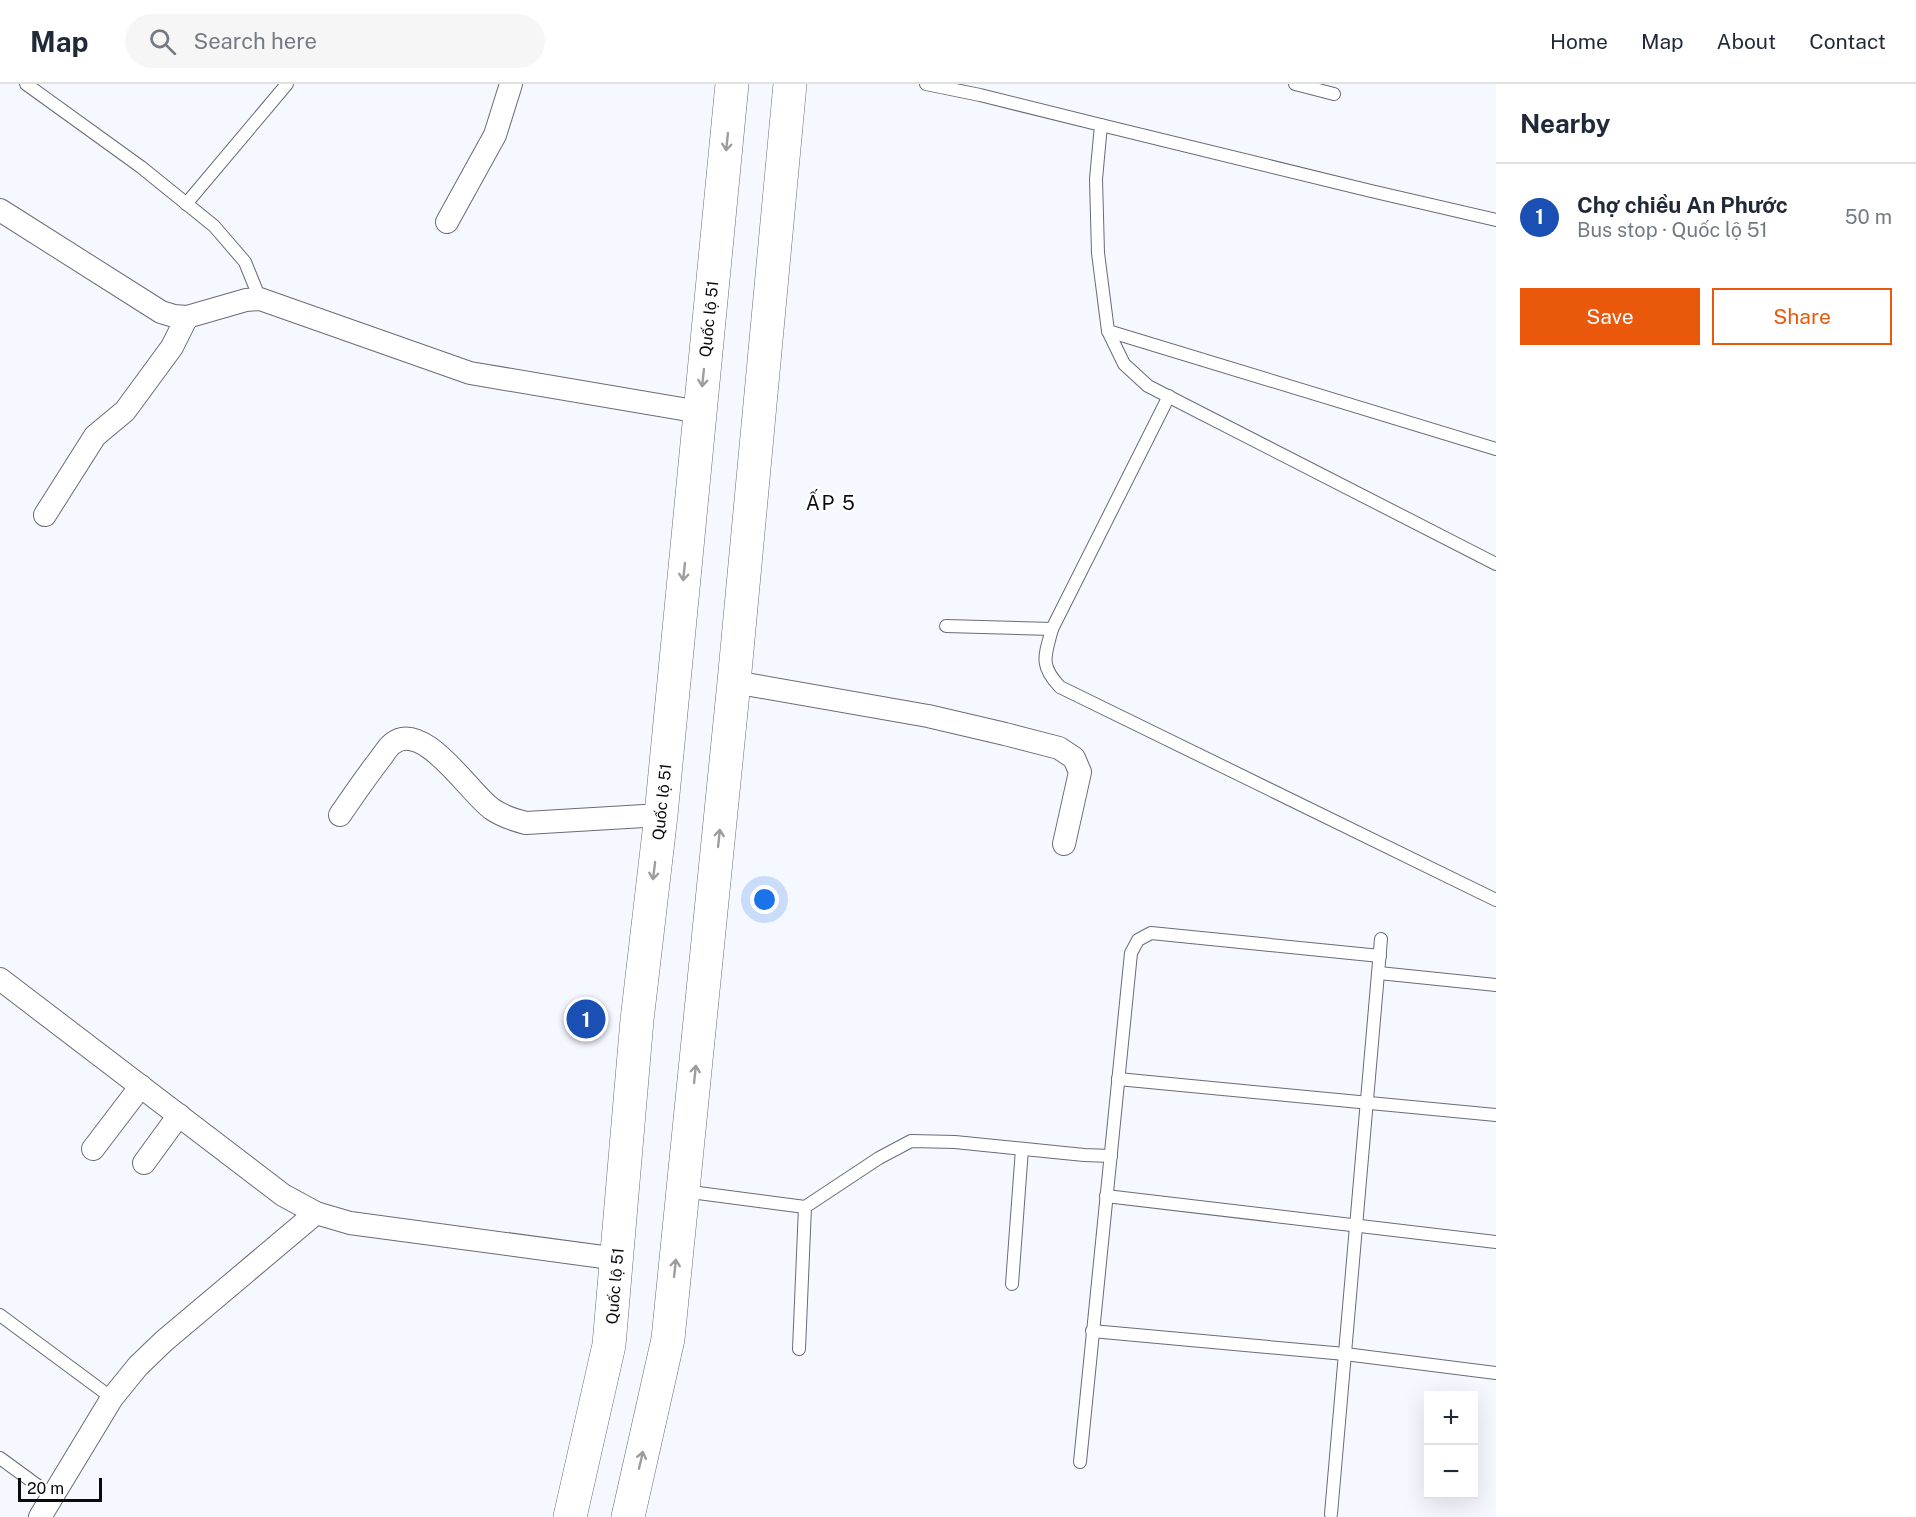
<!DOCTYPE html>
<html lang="en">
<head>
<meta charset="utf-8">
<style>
  :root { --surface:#fff; --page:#f6f6f7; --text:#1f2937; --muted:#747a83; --line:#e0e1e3; --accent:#ea580c }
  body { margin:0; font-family:"Public Sans",sans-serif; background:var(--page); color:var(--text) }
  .controls { position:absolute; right:18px; bottom:18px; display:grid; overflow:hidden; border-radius:0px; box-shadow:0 6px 24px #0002 }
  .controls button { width:54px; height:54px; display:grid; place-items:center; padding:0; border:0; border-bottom:2px solid var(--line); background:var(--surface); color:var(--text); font:30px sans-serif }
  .scale { position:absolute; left:18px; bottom:15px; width:84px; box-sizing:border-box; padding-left:6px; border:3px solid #0a0b0f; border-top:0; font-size:16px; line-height:21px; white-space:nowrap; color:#0a0b0f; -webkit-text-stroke:4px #fff; paint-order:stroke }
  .you { position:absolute; left:765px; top:816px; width:21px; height:21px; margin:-15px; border:4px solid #fff; border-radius:50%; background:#1a73e8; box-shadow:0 0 0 9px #1a73e833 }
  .badge { display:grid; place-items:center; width:39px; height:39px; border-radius:50%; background:var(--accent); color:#fff; font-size:20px; font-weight:700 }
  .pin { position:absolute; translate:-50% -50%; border:3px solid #fff; box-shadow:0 2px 6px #0006 }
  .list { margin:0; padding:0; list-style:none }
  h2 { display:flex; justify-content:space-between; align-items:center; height:78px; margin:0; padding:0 24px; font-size:26px }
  h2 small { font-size:20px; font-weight:400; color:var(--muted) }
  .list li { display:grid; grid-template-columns:39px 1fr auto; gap:18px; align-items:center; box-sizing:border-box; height:108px; padding:0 24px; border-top:2px solid var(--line) }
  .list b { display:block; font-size:22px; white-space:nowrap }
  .list p { margin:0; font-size:20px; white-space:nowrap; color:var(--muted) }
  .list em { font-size:20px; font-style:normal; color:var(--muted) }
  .actions { display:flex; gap:12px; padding:18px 24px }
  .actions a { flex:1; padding:14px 0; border:2px solid var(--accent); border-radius:0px; text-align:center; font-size:21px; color:var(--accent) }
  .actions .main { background:var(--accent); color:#fff }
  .icon { flex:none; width:33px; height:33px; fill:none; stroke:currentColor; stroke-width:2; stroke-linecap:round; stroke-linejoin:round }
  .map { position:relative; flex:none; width:1496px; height:1433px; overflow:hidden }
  header { display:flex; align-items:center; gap:36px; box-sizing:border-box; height:84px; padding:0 30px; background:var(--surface); border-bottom:2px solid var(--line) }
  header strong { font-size:28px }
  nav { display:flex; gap:33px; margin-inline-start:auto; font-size:21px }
  .search { width:420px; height:54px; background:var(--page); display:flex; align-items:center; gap:15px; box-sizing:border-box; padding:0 21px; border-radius:33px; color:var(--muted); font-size:22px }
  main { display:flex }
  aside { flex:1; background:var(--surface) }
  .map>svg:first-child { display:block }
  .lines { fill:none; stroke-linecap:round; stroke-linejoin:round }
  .lane-casing { stroke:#696c76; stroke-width:14 }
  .street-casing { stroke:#696c76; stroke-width:24 }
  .highway-casing { stroke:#696c76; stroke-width:34 }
  .lane { stroke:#fff; stroke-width:12 }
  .street { stroke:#fff; stroke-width:22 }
  .highway { stroke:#fff; stroke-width:33 }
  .oneway { stroke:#9d9d9f }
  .labels { text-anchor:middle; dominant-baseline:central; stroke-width:4.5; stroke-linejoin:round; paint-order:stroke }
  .street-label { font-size:16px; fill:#0a0b0f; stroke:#fff }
  .quarter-label { font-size:20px; letter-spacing:1.5px; fill:#0a0b0f; stroke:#fff }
</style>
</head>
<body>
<header>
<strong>Map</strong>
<div class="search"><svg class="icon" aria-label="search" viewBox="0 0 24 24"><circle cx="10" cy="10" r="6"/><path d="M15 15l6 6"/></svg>Search here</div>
<nav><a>Home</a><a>Map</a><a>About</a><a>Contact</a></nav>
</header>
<main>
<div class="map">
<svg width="1496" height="1433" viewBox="0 0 1496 1433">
  <rect width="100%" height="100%" fill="#f6f8ff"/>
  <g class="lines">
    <defs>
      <g id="lane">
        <path d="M 26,0 L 141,83 L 214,142 L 245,178 L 260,215"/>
        <path d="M 926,0 L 980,11 L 1101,41 L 1096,95 L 1098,169 L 1108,247 L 1496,365"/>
        <path d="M 1295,0 L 1334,10"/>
        <path d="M 1101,41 L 1371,107 L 1496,136"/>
        <path d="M 186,120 L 287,0"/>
        <path d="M 1108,247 L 1124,280 L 1148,302 L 1496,480"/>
        <path d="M 946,542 L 1052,545 L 1169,312"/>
        <path d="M 1052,545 C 1045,572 1039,581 1060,603 L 1496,816"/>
        <path d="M 1379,889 L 1496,901"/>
        <path d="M 1118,995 L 1496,1031"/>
        <path d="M 683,1107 L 805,1123 L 879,1074 L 911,1057 L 955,1058 L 1084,1071 L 1111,1072"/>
        <path d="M 1106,1112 L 1496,1158"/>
        <path d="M 1012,1200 L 1022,1065"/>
        <path d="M 0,1231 L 112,1314"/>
        <path d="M 1092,1247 L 1345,1270 L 1496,1289"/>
        <path d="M 799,1265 L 805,1123"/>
        <path d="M 0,1374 L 52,1412"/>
        <path d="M 1080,1378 L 1131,869 L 1138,856 L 1151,849 L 1380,872"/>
        <path d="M 1331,1430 L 1381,855"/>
      </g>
      <g id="street">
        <path d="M 0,126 L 161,228 L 174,232 L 187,233 L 246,216 L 260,215 L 470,289 L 700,328"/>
        <path d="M 447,138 L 495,51 L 511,0"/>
        <path d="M 45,431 L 95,352 L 125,327 L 172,263 L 187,233"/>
        <path d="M 734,598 L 928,632 L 1005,650 L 1059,664 L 1074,674 L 1080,688 L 1064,760"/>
        <path d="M 340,731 C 353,712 366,693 380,675 C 384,670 387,664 392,660 C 423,634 470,710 492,725 C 502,732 514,736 526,739 L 661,731"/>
        <path d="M 0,895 L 283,1111 L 316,1129 L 350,1139 L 618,1175"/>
        <path d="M 93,1065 L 141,1002"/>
        <path d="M 144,1079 L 179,1031"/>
        <path d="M 40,1433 L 112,1314 L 138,1282 L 164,1257 L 316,1129"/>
      </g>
      <g id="highway">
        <path d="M 570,1433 L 609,1261 L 637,936 L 661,731 L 732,0"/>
        <path d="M 628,1433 L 668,1255 L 734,598 L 790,0"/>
      </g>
    </defs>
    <use href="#lane" class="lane-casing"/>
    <use href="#street" class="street-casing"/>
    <use href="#highway" class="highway-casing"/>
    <use href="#lane" class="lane"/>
    <use href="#street" class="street"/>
    <use href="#highway" class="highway"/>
  </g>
  <defs><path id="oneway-shaft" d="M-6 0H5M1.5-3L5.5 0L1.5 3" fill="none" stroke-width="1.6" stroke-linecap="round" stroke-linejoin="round" transform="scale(1.5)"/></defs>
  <g class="oneway">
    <use href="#oneway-shaft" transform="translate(727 58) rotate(96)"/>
    <use href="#oneway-shaft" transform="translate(703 294) rotate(96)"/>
    <use href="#oneway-shaft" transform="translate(684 488) rotate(96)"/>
    <use href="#oneway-shaft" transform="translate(719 754) rotate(-84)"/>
    <use href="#oneway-shaft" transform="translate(654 787) rotate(97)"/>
    <use href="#oneway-shaft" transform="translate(695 990) rotate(-84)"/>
    <use href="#oneway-shaft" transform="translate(675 1184) rotate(-84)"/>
    <use href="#oneway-shaft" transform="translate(641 1376) rotate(-77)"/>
  </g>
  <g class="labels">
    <g class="street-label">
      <text transform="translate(709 235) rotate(-84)">Quốc lộ 51</text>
      <text transform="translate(662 718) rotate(-84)">Quốc lộ 51</text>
      <text transform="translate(615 1202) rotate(-85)">Quốc lộ 51</text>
    </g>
    <g class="quarter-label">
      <text x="831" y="419">ẤP 5</text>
    </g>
  </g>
</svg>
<div class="controls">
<button>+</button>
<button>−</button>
</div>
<div class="scale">20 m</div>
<div class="you"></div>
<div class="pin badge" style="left:586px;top:935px;background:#1a4fb4">1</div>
</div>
<aside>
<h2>Nearby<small></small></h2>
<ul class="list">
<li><span class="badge" style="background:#1a4fb4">1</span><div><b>Chợ chiều An Phước</b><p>Bus stop · Quốc lộ 51</p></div><em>50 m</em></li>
</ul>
<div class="actions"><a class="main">Save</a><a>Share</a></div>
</aside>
</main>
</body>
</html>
